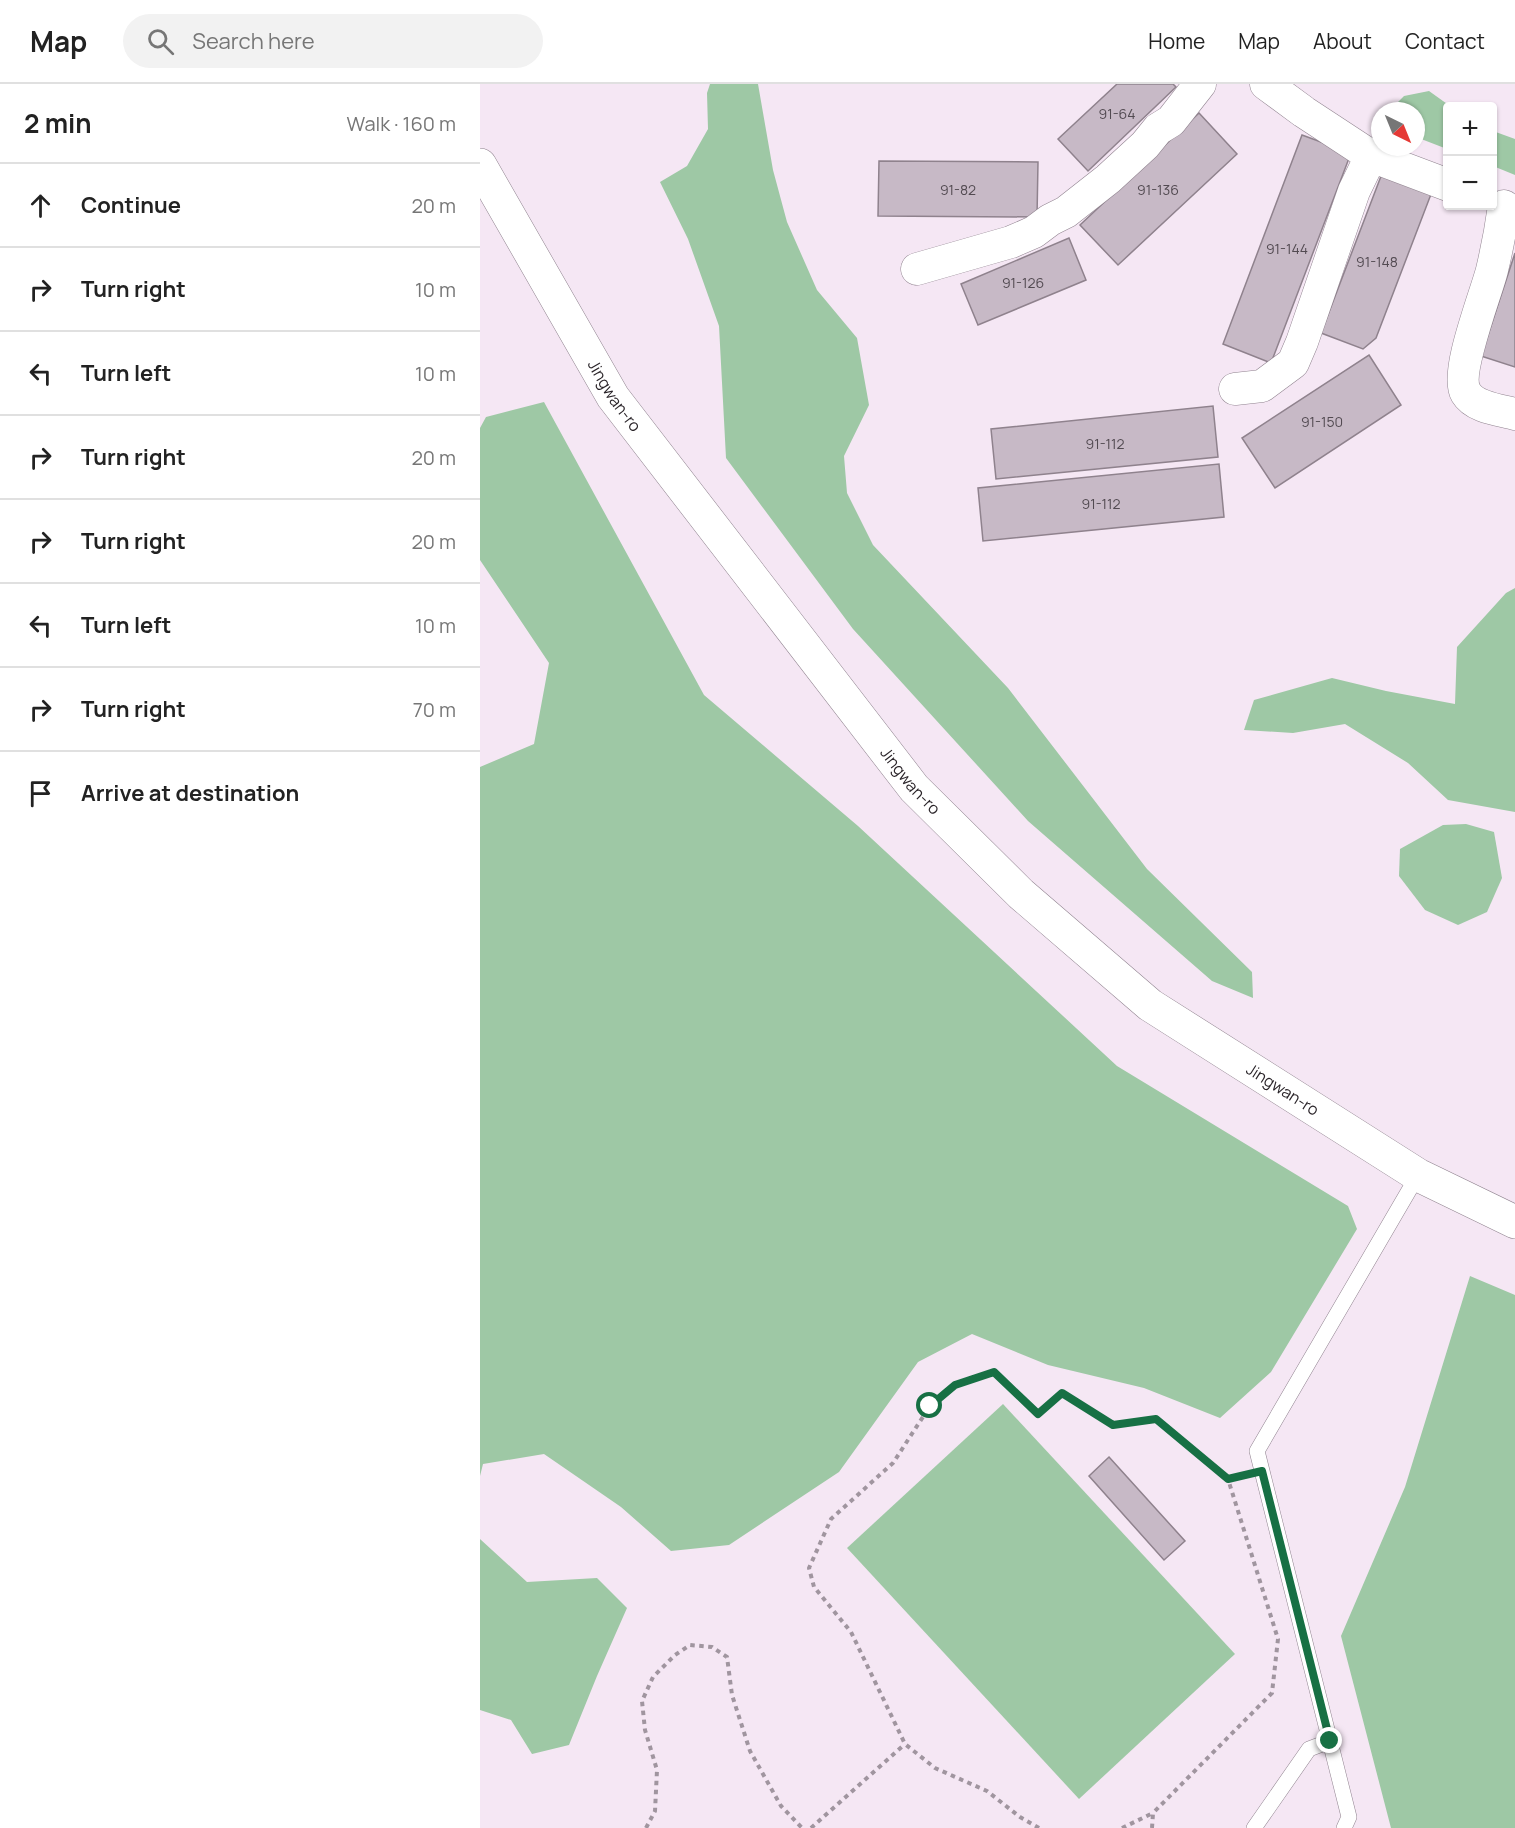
<!DOCTYPE html>
<html lang="en">
<head>
<meta charset="utf-8">
<style>
  :root { --surface:#fff; --page:#f2f2f2; --text:#222; --muted:#767676; --line:#e0e0e0 }
  body { margin:0; font-family:Manrope,sans-serif; background:var(--page); color:var(--text) }
  .controls { position:absolute; right:18px; top:18px; display:grid; overflow:hidden; border-radius:6px; box-shadow:0 2px 4px #0004 }
  .controls button { width:54px; height:54px; display:grid; place-items:center; padding:0; border:0; border-bottom:2px solid var(--line); background:var(--surface); color:var(--text); font:30px sans-serif }
  .compass { position:absolute; left:891px; top:18px; width:54px; height:54px; border-radius:50%; background:var(--surface); box-shadow:0 2px 4px #0004; rotate:137deg }
  .stop { position:absolute; width:18px; height:18px; margin:-14px; border:4px solid #177044; border-radius:50%; background:#fff }
  .stop.end { background:#177044; border-color:#fff; box-shadow:0 2px 6px #0008 }
  .list { margin:0; padding:0; list-style:none }
  h2 { display:flex; justify-content:space-between; align-items:center; height:78px; margin:0; padding:0 24px; font-size:26px }
  h2 small { font-size:20px; font-weight:400; color:var(--muted) }
  .list li { display:grid; grid-template-columns:39px 1fr auto; gap:18px; align-items:center; box-sizing:border-box; height:84px; padding:0 24px; border-top:2px solid var(--line) }
  .list b { display:block; font-size:22px; white-space:nowrap }
  .list em { font-size:20px; font-style:normal; color:var(--muted) }
  .icon { flex:none; width:33px; height:33px; fill:none; stroke:currentColor; stroke-width:2; stroke-linecap:round; stroke-linejoin:round }
  .map { position:relative; flex:none; width:1035px; height:1744px; overflow:hidden }
  header { display:flex; align-items:center; gap:36px; box-sizing:border-box; height:84px; padding:0 30px; background:var(--surface); border-bottom:2px solid var(--line) }
  header strong { font-size:28px }
  nav { display:flex; gap:33px; margin-inline-start:auto; font-size:21px }
  .search { width:420px; height:54px; background:var(--page); display:flex; align-items:center; gap:15px; box-sizing:border-box; padding:0 21px; border-radius:33px; color:var(--muted); font-size:22px }
  main { display:flex }
  aside { flex:1; background:var(--surface) }
  .map>svg:first-child { display:block }
  .green { fill:#9ec8a5 }
  .building { fill:#c7b9c6; stroke:#8f828d; stroke-width:1.5 }
  .lines { fill:none; stroke-linecap:round; stroke-linejoin:round }
  .lane-casing { stroke:#918490; stroke-width:16 }
  .street-casing { stroke:#918490; stroke-width:33 }
  .secondary-casing { stroke:#918490; stroke-width:34 }
  .path { stroke:#a0959f; stroke-width:4; stroke-dasharray:4.5 4.5; stroke-linecap:butt }
  .lane { stroke:#fff; stroke-width:15 }
  .street { stroke:#fff; stroke-width:32 }
  .secondary { stroke:#fff; stroke-width:33 }
  .route { stroke:#177044; stroke-width:8 }
  .labels { text-anchor:middle; dominant-baseline:central; stroke-width:6; stroke-linejoin:round; paint-order:stroke }
  .number-label { font-size:14px; fill:#524a51 }
  .street-label { font-size:16px; fill:#2b252a; stroke:#f5e7f4 }
</style>
</head>
<body>
<header>
<strong>Map</strong>
<div class="search"><svg class="icon" aria-label="search" viewBox="0 0 24 24"><circle cx="10" cy="10" r="6"/><path d="M15 15l6 6"/></svg>Search here</div>
<nav><a>Home</a><a>Map</a><a>About</a><a>Contact</a></nav>
</header>
<main>
<aside>
<h2>2 min<small>Walk · 160 m</small></h2>
<ul class="list">
<li><svg class="icon" aria-label="ahead" viewBox="0 0 24 24"><path d="M12 20V5M6 11l6-6 6 6"/></svg><div><b>Continue</b></div><em>20 m</em></li>
<li><svg class="icon" aria-label="right" viewBox="0 0 24 24"><path d="M7 20v-9h11M14 6l5 5-5 5"/></svg><div><b>Turn right</b></div><em>10 m</em></li>
<li><svg class="icon" aria-label="left" viewBox="0 0 24 24"><path d="M17 20v-9H6M10 6l-5 5 5 5"/></svg><div><b>Turn left</b></div><em>10 m</em></li>
<li><svg class="icon" aria-label="right" viewBox="0 0 24 24"><path d="M7 20v-9h11M14 6l5 5-5 5"/></svg><div><b>Turn right</b></div><em>20 m</em></li>
<li><svg class="icon" aria-label="right" viewBox="0 0 24 24"><path d="M7 20v-9h11M14 6l5 5-5 5"/></svg><div><b>Turn right</b></div><em>20 m</em></li>
<li><svg class="icon" aria-label="left" viewBox="0 0 24 24"><path d="M17 20v-9H6M10 6l-5 5 5 5"/></svg><div><b>Turn left</b></div><em>10 m</em></li>
<li><svg class="icon" aria-label="right" viewBox="0 0 24 24"><path d="M7 20v-9h11M14 6l5 5-5 5"/></svg><div><b>Turn right</b></div><em>70 m</em></li>
<li><svg class="icon" aria-label="arrive" viewBox="0 0 24 24"><path d="M6 21V4h12l-3 4 3 4H6"/></svg><div><b>Arrive at destination</b></div></li>
</ul>
</aside>
<div class="map">
<svg width="1035" height="1744" viewBox="0 0 1035 1744">
  <rect width="100%" height="100%" fill="#f5e7f4"/>
  <g class="green">
    <path d="M 230,0 L 278,0 L 293,86 L 307,138 L 337,206 L 377,254 L 389,321 L 364,372 L 367,409 L 393,461 L 528,604 L 667,785 L 772,888 L 773,914 L 732,897 L 548,737 L 373,545 L 246,374 L 239,242 L 208,155 L 180,98 L 207,82 L 228,45 L 227,9 Z"/>
    <path d="M 949,7 L 970,22 L 968,22 L 967,65 L 936,53 L 936,27 L 909,27 L 924,12 Z"/>
    <path d="M 1013,47 L 1035,55 L 1035,91 L 1013,82 Z"/>
    <path d="M 64,318 L 224,611 L 378,742 L 637,982 L 868,1122 L 877,1145 L 791,1288 L 740,1334 L 664,1304 L 568,1281 L 492,1250 L 438,1278 L 359,1388 L 249,1461 L 191,1467 L 141,1423 L 64,1370 L 3,1380 L 0,1392 L 0,683 L 54,660 L 69,579 L 0,476 L 0,344 L 6,333 Z"/>
    <path d="M 1035,504 L 1035,728 L 968,716 L 928,679 L 865,640 L 813,649 L 764,646 L 774,616 L 852,594 L 906,607 L 975,620 L 977,563 L 1026,509 Z"/>
    <path d="M 986,740 L 1014,748 L 1022,794 L 1007,828 L 978,841 L 945,826 L 919,792 L 920,765 L 963,741 Z"/>
    <path d="M 990,1192 L 1035,1211 L 1035,1744 L 911,1744 L 861,1552 L 925,1403 Z"/>
    <path d="M 523,1320 L 755,1570 L 599,1715 L 367,1464 Z"/>
    <path d="M 0,1455 L 47,1498 L 117,1494 L 147,1524 L 117,1592 L 89,1661 L 52,1670 L 31,1636 L 0,1626 Z"/>
  </g>
  <g class="building">
    <path d="M 637,0 L 693,0 L 696,3 L 608,87 L 578,55 Z"/>
    <path d="M 719,29 L 757,70 L 638,181 L 600,141 Z"/>
    <path d="M 822,51 L 871,69 L 791,279 L 743,260 Z"/>
    <path d="M 399,77 L 558,78 L 557,133 L 398,132 Z"/>
    <path d="M 903,87 L 953,105 L 896,254 L 883,265 L 841,249 Z"/>
    <path d="M 589,154 L 606,196 L 498,241 L 481,200 Z"/>
    <path d="M 1035,169 L 1035,283 L 1001,272 Z"/>
    <path d="M 889,271 L 921,321 L 795,404 L 762,354 Z"/>
    <path d="M 733,322 L 738,373 L 516,395 L 511,345 Z"/>
    <path d="M 739,380 L 744,433 L 503,457 L 498,404 Z"/>
    <path d="M 629,1373 L 705,1457 L 684,1476 L 609,1392 Z"/>
  </g>
  <g class="lines">
    <defs>
      <g id="lane">
        <path d="M 774,1744 L 829,1665 L 850,1657"/>
        <path d="M 864,1744 L 869,1733 L 777,1367 L 938,1091"/>
      </g>
      <g id="street">
        <path d="M 786,0 L 824,28 L 891,72 L 968,101"/>
        <path d="M 1024,122 C 1021,144 1017,165 1012,186 C 1006,210 974,290 986,309 C 995,324 1020,326 1035,330"/>
        <path d="M 437,185 L 531,158 L 554,148 L 570,136 L 586,128 L 628,95 L 665,61 L 678,45 L 691,37 L 720,0"/>
        <path d="M 755,305 L 782,302 L 813,279 L 822,258 L 874,107 L 891,72"/>
      </g>
      <g id="secondary">
        <path id="s1" d="M 0,81 L 133,313 L 434,704 L 541,810 L 670,921 L 938,1091 L 1035,1138"/>
      </g>
    </defs>
    <use href="#lane" class="lane-casing"/>
    <use href="#street" class="street-casing"/>
    <use href="#secondary" class="secondary-casing"/>
    <g class="path">
      <path d="M 166,1744 L 175,1727 L 177,1686 L 165,1646 L 162,1617 L 173,1593 L 195,1571 L 210,1561 L 232,1563 L 247,1573 L 252,1611 L 270,1667 L 301,1722 L 322,1744"/>
      <path d="M 331,1744 L 425,1660"/>
      <path d="M 559,1744 L 540,1733 L 507,1707 L 455,1684 L 425,1660 L 371,1548 L 334,1503 L 329,1484 L 351,1435 L 413,1379 L 450,1322 L 475,1301 L 515,1288 L 558,1331 L 582,1309 L 633,1341 L 676,1334 L 748,1395"/>
      <path d="M 642,1744 L 673,1729"/>
      <path d="M 672,1744 L 673,1729 L 792,1609 L 798,1555 L 748,1395 L 764,1392"/>
    </g>
    <use href="#lane" class="lane"/>
    <use href="#street" class="street"/>
    <use href="#secondary" class="secondary"/>
  </g>
  <g class="lines">
    <path class="route" d="M 450,1322 L 475,1301 L 514,1288 L 558,1330 L 582,1309 L 633,1341 L 676,1335 L 748,1395 L 782,1387 L 850,1657"/>
  </g>
  <g class="labels">
    <g class="number-label">
      <text x="637" y="29">91-64</text>
      <text x="478" y="105">91-82</text>
      <text x="678" y="105">91-136</text>
      <text x="807" y="164">91-144</text>
      <text x="897" y="177">91-148</text>
      <text x="543" y="198">91-126</text>
      <text x="842" y="337">91-150</text>
      <text x="625" y="359">91-112</text>
      <text x="621" y="419">91-112</text>
    </g>
    <g class="street-label">
      <text stroke="none"><textPath href="#s1" startOffset="267">Jingwan-ro</textPath></text>
      <text stroke="none"><textPath href="#s1" startOffset="753">Jingwan-ro</textPath></text>
      <text stroke="none"><textPath href="#s1" startOffset="1239">Jingwan-ro</textPath></text>
    </g>
  </g>
</svg>
<div class="controls">
<button>+</button>
<button>−</button>
</div>
<svg class="compass" viewBox="-18 -18 36 36"><path d="M0-13l5 13h-10z" fill="#e53935"/><path d="M0 13l5-13h-10z" fill="#767676"/></svg>
<div class="stop" style="left:450px;top:1322px"></div>
<div class="stop end" style="left:850px;top:1657px"></div>
</div>
</main>
</body>
</html>
